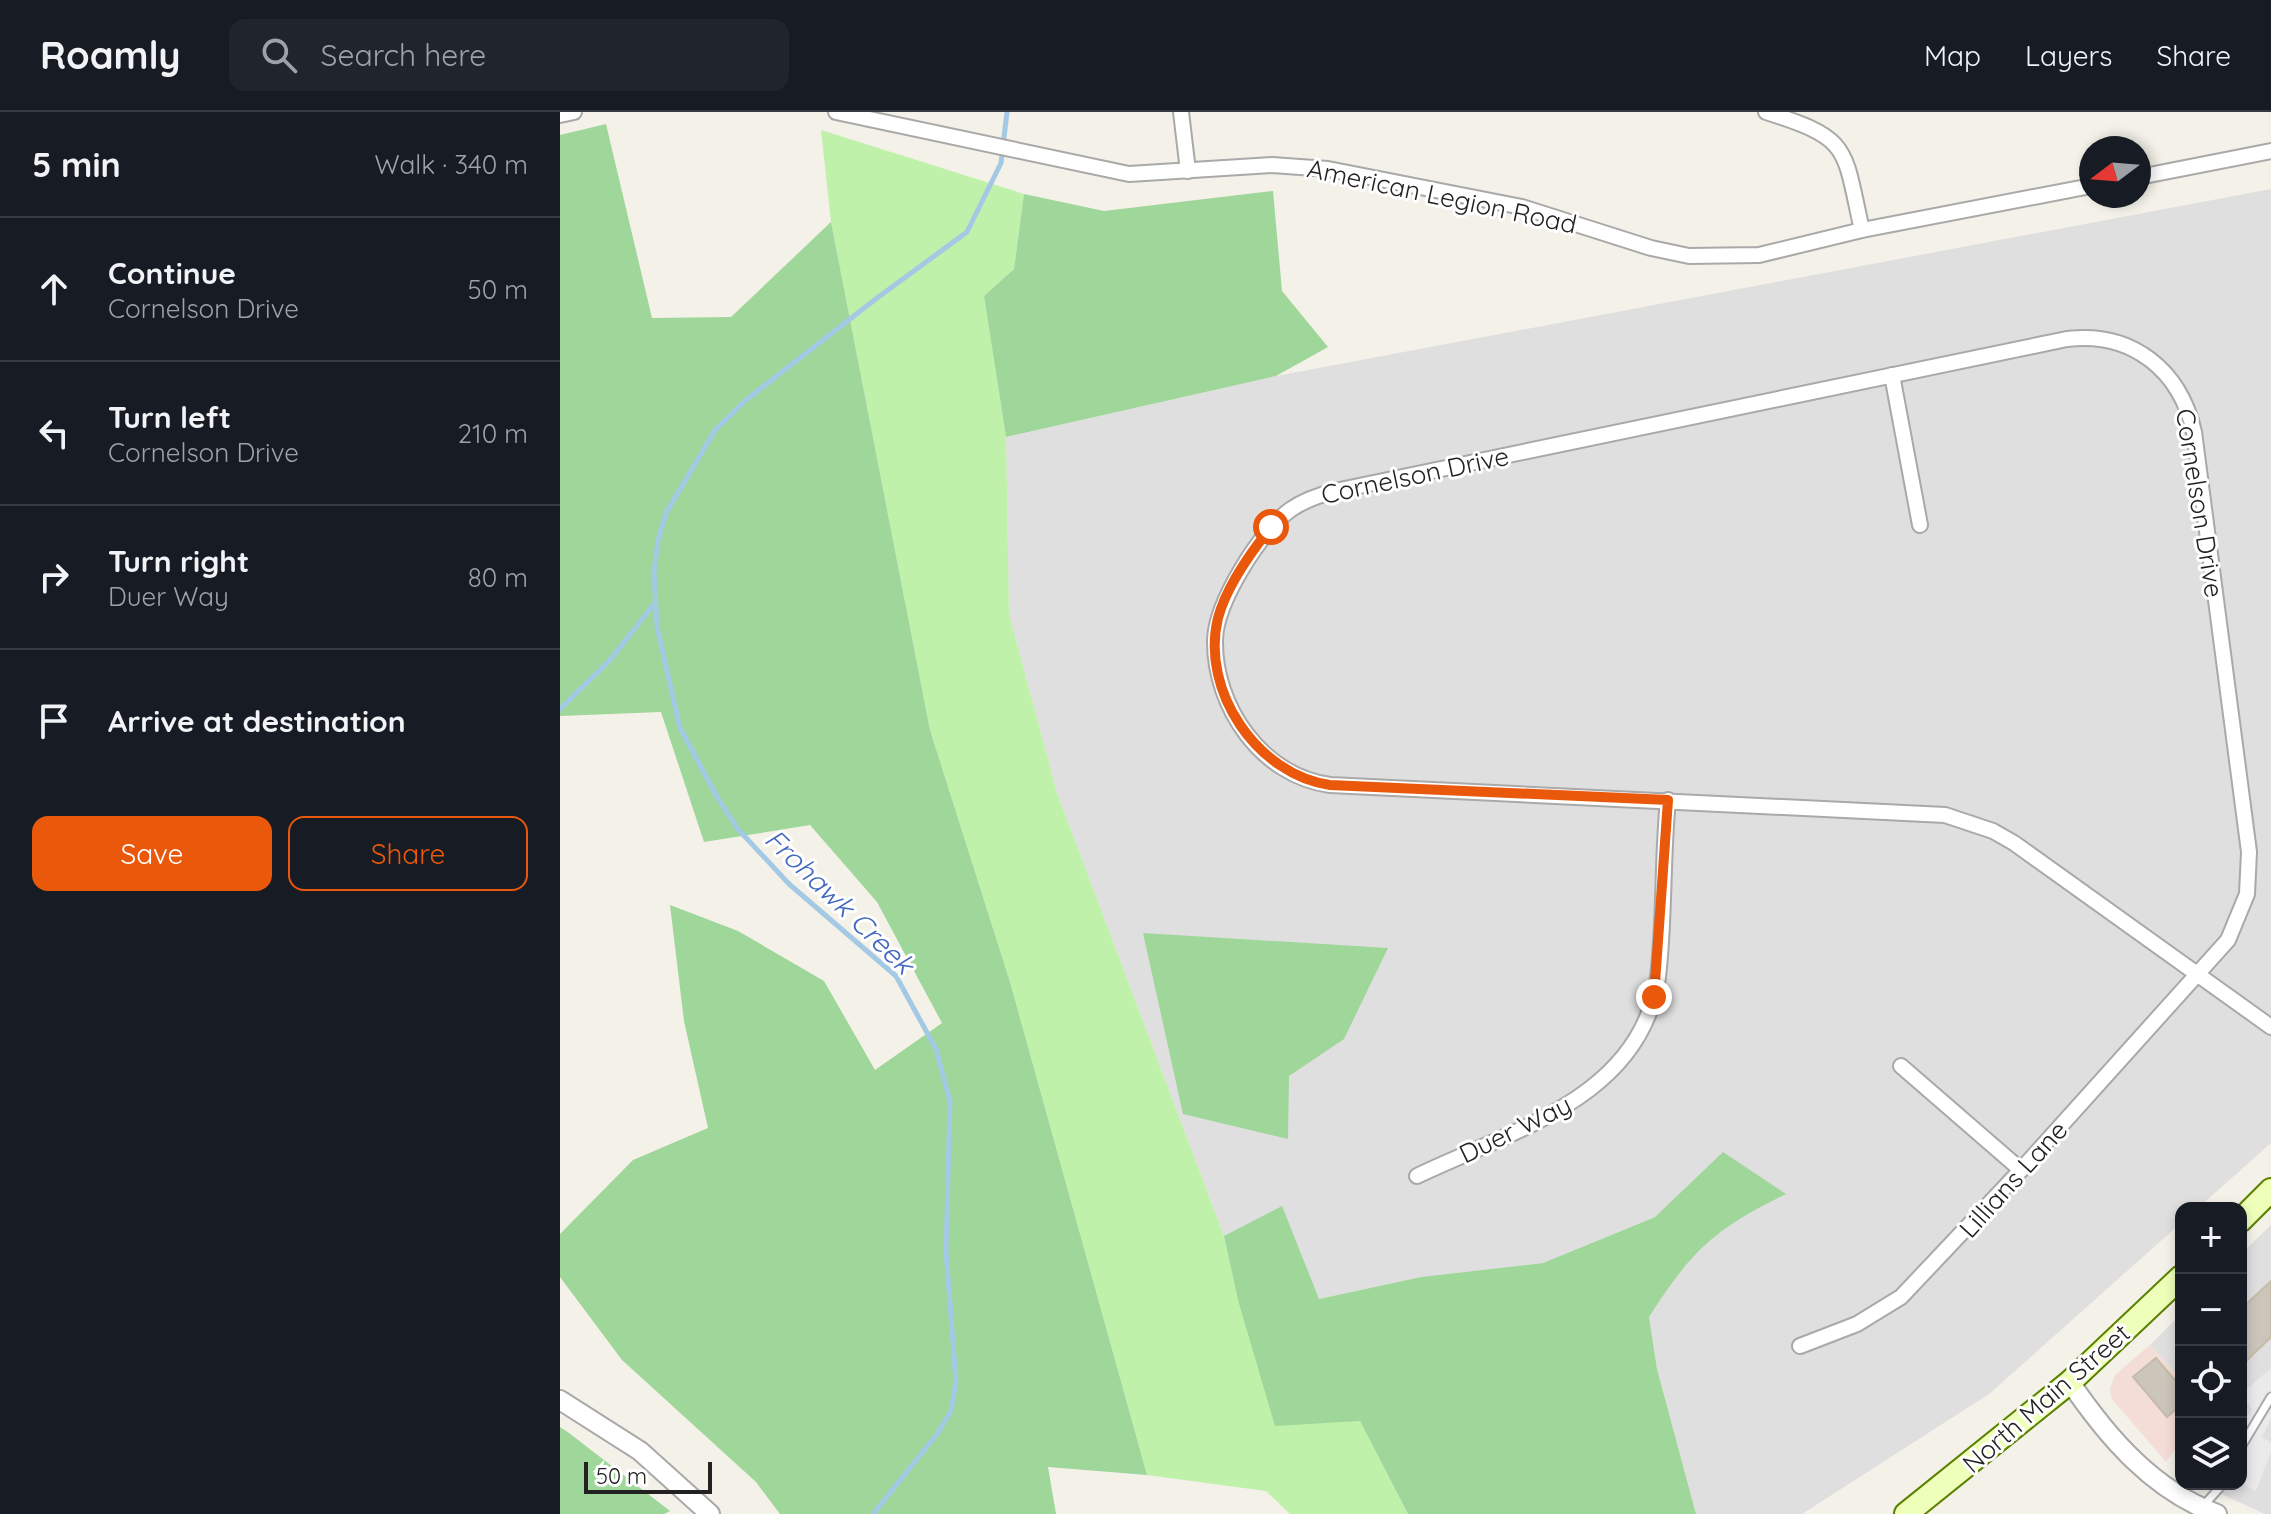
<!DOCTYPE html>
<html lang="en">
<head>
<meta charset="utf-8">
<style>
  :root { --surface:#171b24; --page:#20242c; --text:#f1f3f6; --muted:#9ea1a6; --line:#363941; --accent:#ea580c }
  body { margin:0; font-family:Quicksand,sans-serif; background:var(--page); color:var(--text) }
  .controls { position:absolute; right:24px; bottom:24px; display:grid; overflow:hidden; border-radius:16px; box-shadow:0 4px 12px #0003 }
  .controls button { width:72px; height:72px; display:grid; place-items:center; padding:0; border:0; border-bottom:2px solid var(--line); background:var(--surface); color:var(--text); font:40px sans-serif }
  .compass { position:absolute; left:1519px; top:24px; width:72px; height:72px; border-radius:50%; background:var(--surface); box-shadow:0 4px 12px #0003; rotate:254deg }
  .scale { position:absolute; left:24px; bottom:20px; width:128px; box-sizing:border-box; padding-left:8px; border:4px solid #222; border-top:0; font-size:22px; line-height:28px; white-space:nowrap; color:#222; -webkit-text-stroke:6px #fff; paint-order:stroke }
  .stop { position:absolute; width:24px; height:24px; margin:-18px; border:6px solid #ea580c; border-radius:50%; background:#fff }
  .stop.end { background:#ea580c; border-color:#fff; box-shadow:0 2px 8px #0008 }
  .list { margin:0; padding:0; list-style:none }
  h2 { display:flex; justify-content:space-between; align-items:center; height:104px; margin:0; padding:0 32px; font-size:34px }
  h2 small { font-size:26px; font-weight:400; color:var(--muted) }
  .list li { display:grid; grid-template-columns:52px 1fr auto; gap:24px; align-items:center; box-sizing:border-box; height:144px; padding:0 32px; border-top:2px solid var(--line) }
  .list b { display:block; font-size:30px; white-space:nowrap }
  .list p { margin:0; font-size:26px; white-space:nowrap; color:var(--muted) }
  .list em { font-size:26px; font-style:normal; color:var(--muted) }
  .actions { display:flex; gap:16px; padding:24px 32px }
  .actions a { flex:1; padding:18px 0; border:2px solid var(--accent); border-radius:16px; text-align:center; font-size:28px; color:var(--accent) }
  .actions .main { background:var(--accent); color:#fff }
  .icon { flex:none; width:44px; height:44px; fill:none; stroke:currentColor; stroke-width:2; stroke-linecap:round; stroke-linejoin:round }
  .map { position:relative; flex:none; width:1711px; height:1402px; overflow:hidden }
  header { display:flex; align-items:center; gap:48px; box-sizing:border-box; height:112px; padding:0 40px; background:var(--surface); border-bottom:2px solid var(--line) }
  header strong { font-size:38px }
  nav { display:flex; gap:44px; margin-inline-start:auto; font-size:28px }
  .search { width:560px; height:72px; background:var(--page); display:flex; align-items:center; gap:20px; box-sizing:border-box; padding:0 28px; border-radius:16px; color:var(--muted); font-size:30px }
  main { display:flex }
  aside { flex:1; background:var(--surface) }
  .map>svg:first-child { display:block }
  .residential { fill:#e0dfdf }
  .commercial { fill:#f4ddd6 }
  .grass { fill:#bff1aa }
  .forest { fill:#9fd699 }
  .parking { fill:#eaeaea }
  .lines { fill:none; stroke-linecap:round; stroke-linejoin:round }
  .stream { stroke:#a4c9e4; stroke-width:5 }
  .building { fill:#cbc5ba; stroke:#c6bba8; stroke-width:2 }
  .service-casing { stroke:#a9a9a9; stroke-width:11 }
  .minor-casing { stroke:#a9a9a9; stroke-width:18 }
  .tertiary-casing { stroke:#a9a9a9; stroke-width:22 }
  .secondary-casing { stroke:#5b8100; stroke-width:26 }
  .service { stroke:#fff; stroke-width:7 }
  .minor { stroke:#fff; stroke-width:14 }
  .tertiary { stroke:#fff; stroke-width:18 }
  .secondary { stroke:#eeffb9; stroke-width:22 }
  .route { stroke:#ea580c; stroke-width:10 }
  .labels { text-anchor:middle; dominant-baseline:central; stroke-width:6; stroke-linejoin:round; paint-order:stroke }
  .street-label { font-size:26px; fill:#222; stroke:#fff }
  .water-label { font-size:28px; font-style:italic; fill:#4368bd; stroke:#fff }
</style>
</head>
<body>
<header>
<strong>Roamly</strong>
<div class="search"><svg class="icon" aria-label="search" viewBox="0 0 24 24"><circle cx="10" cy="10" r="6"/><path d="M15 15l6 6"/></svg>Search here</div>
<nav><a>Map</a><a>Layers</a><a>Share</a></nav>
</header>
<main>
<aside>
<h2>5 min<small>Walk · 340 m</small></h2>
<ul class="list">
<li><svg class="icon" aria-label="ahead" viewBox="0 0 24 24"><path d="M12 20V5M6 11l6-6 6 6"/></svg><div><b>Continue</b><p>Cornelson Drive</p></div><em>50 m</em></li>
<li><svg class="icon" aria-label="left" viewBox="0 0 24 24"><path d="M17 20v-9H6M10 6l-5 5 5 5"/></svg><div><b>Turn left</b><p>Cornelson Drive</p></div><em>210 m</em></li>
<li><svg class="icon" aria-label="right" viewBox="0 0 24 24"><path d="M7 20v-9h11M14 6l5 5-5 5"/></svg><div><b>Turn right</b><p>Duer Way</p></div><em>80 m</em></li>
<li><svg class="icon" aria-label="arrive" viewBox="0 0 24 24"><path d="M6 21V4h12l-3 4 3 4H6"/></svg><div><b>Arrive at destination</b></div></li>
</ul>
<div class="actions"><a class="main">Save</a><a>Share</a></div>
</aside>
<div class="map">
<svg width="1711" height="1402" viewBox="0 0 1711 1402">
  <rect width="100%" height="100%" fill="#f3f1e8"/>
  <g class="residential">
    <path d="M 1711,77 L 1711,1031 L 1638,1096 L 1621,1096 L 1621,1111 L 1429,1282 L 1242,1402 L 1136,1402 L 1097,1257 L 1089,1205 L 1094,1105 L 983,1151 L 861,1165 L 759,1187 L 678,1188 L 664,1124 L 497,681 L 449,502 L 446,325 L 716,264 Z"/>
    <path d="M 1711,1113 L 1711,1402 L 1705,1402 L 1639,1372 L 1681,1372 L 1681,1142 Z"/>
    <path d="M 1621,1202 L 1621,1267 L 1590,1233 Z"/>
  </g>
  <path class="commercial" d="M 1590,1233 L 1621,1267 L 1621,1329 L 1606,1350 L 1552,1287 L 1550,1277 L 1555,1263 Z"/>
  <path class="grass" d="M 261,18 L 464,82 L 454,157 L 424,184 L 446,325 L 449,502 L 497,681 L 664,1124 L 678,1188 L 800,1309 L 848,1402 L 730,1402 L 706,1379 L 587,1363 L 450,870 L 370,618 L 271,110 Z"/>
  <g class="forest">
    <path d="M 46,12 L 92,206 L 171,205 L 271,110 L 370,618 L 450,870 L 587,1363 L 488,1355 L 496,1402 L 220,1402 L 196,1370 L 62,1248 L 0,1165 L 0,1122 L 73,1048 L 148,1016 L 124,909 L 110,793 L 178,819 L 264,869 L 315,958 L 382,911 L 317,790 L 250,713 L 144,730 L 101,600 L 0,604 L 0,23 Z"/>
    <path d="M 713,79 L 722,179 L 768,235 L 716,264 L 446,325 L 424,184 L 454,157 L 464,82 L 544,99 Z"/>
    <path d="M 583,821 L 828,836 L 784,927 L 729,964 L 728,1027 L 623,1002 Z"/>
    <path d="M 1163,1040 L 1226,1082 C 1154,1117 1132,1138 1089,1205 L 1097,1257 L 1136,1402 L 848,1402 L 800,1309 L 715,1314 L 678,1188 L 664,1124 L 722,1094 L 759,1187 L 861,1165 L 983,1151 L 1095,1105 Z"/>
    <path d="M 0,1315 L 9,1321 L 110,1399 L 104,1402 L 0,1402 Z"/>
  </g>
  <path class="parking" d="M 1711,1256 L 1711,1307 L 1702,1325 L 1711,1331 L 1711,1340 L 1696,1379 L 1681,1371 L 1681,1300 L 1689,1303 L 1692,1297 L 1681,1282 Z"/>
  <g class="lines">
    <g class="stream">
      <path d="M 0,597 L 50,548 L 94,492"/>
      <path d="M 313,1402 L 377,1322 L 391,1299 L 396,1270 L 386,1139 L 390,990 L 376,937 L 336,864 L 229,772 L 177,716 L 156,683 L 120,616 L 97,515 L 94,461 L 98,428 L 106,401 L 155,318 L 186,288 L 317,186 L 407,120 L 441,51 L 447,0"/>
    </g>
  </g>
  <g class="building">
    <path d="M 1711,1169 L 1711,1225 L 1681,1254 L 1681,1197 Z"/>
    <path d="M 1596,1246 L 1621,1275 L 1621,1293 L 1607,1305 L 1573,1265 Z"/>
  </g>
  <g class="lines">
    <defs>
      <g id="service">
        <path d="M 1681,1335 L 1711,1285"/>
        <path d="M 1643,1394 L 1663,1372"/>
      </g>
      <g id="minor">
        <path d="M 276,0 L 569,62 L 712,53 L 768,57 L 962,95 L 1091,136 L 1129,144 L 1199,143 L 1302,118 L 1531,74"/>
        <path d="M 621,0 L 628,59"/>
        <path d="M 1206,0 C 1292,27 1283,35 1302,118"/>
        <path d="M 0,3 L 14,0"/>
        <path d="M 1579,65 L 1711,39"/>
        <path d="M 1332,263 L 1360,413"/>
        <path d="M 1341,954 L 1461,1058"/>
        <path d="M 857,1064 C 950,1019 1082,986 1098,865 C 1105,806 1102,747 1108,688"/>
        <path d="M 1240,1234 L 1297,1212 L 1341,1185 L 1461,1058 L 1668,828 L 1687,782 L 1689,740 L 1634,320 C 1620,258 1572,219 1507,227 L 775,379 C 759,383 744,388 730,398 C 700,420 656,490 655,528 C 654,595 702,664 770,673 L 1385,703 L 1433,719 L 1454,731 L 1711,915"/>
      </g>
      <g id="tertiary">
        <path d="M 1510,1270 C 1548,1326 1593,1378 1657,1402"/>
        <path d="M 0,1288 L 80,1339 L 150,1402"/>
      </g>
      <g id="secondary">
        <path d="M 1681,1108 L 1711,1078"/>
        <path d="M 1346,1402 L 1510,1270 L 1621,1165"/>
      </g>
    </defs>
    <use href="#service" class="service-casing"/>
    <use href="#minor" class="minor-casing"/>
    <use href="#tertiary" class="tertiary-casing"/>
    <use href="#secondary" class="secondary-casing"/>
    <use href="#service" class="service"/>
    <use href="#minor" class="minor"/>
    <use href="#tertiary" class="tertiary"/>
    <use href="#secondary" class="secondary"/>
  </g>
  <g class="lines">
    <path class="route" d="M 711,415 C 691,440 666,476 658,506 C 640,579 698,663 770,673 L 1108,688 L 1094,885"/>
  </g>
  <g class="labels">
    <g class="street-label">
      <text transform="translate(882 84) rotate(12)">American Legion Road</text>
      <text transform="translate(855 363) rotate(-12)">Cornelson Drive</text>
      <text transform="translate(1640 391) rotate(81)">Cornelson Drive</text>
      <text transform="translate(955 1017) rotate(-26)">Duer Way</text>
      <text transform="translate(1453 1067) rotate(-48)">Lillians Lane</text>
      <text transform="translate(1486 1286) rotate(-41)">North Main Street</text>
    </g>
    <g class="water-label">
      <text transform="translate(280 789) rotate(44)">Frohawk Creek</text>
    </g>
  </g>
</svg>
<div class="controls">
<button>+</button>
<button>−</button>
<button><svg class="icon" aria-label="locate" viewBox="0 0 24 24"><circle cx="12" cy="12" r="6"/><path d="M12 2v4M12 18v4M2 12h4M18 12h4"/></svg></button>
<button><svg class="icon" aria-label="layers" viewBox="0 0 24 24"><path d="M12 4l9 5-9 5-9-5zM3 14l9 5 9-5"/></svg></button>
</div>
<svg class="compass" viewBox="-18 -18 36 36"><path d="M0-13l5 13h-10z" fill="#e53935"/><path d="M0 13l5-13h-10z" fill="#9ea1a6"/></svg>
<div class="scale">50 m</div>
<div class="stop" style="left:711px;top:415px"></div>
<div class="stop end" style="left:1094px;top:885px"></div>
</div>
</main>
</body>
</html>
